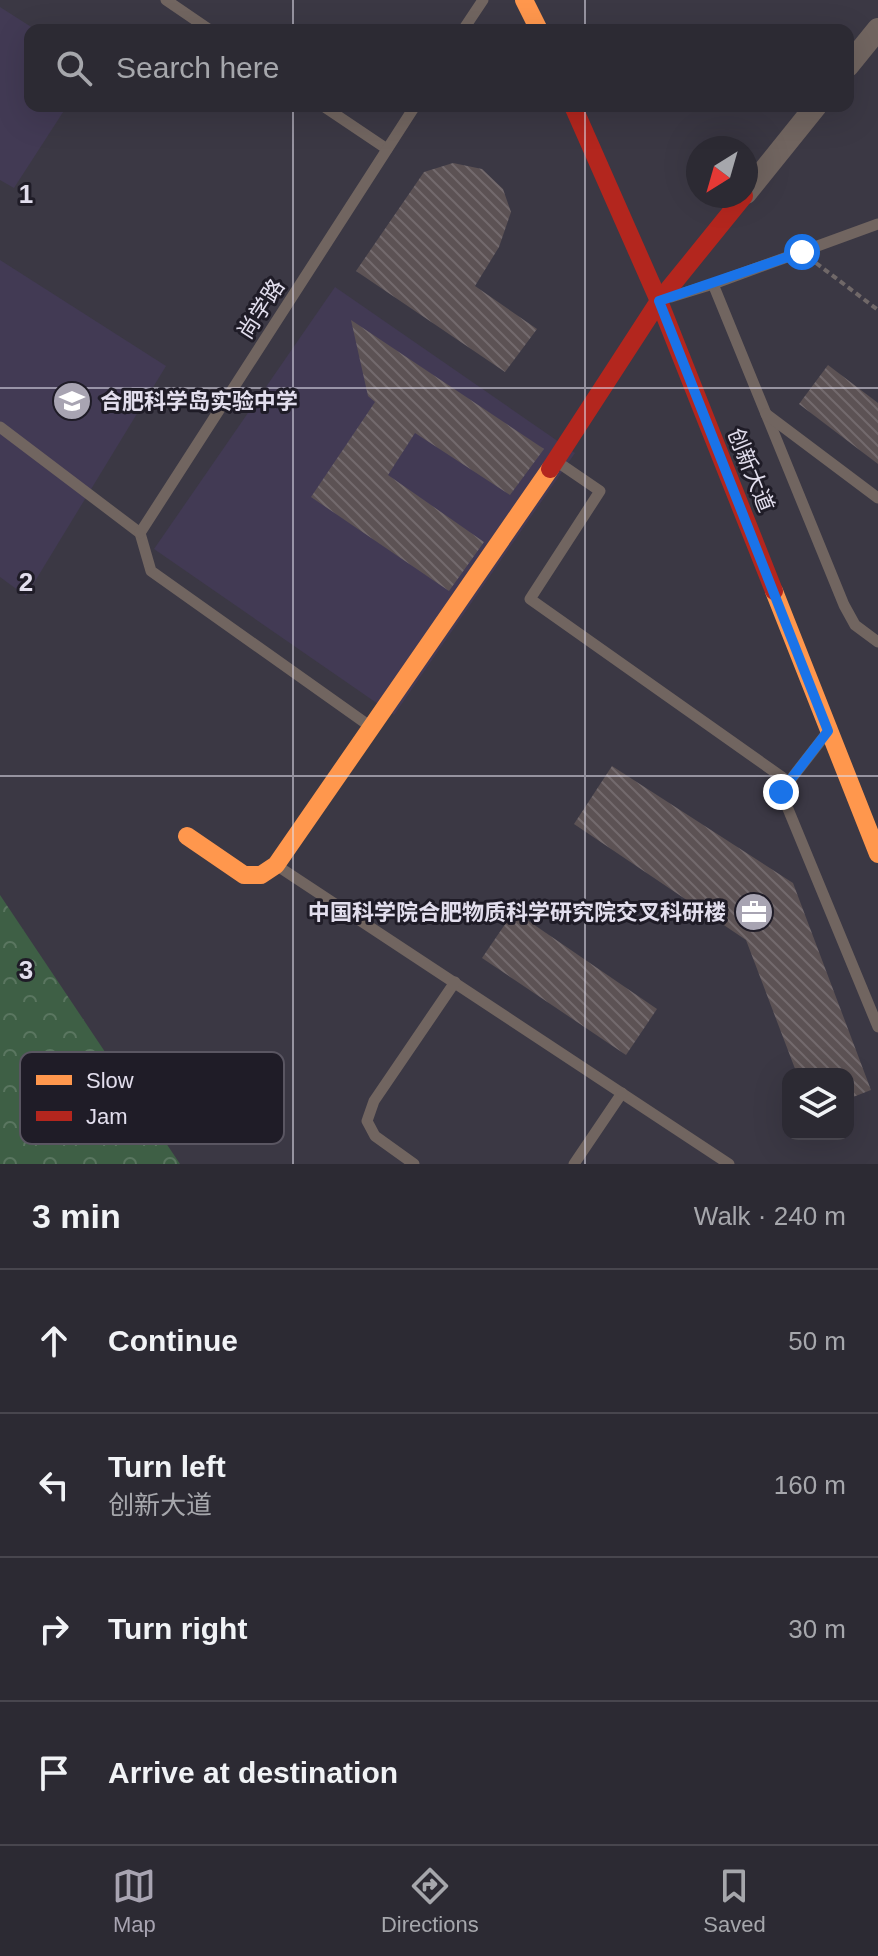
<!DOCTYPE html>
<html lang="en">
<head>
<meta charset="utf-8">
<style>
  :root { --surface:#2c2a33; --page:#34323b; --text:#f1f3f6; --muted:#a6a7ac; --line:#48464e; --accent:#a8a4b2 }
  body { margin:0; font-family:Helvetica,"Noto Sans SC",sans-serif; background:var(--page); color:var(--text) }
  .controls { position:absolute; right:24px; bottom:24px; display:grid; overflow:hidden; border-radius:16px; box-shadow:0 8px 32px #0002 }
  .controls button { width:72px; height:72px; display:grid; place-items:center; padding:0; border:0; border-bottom:2px solid var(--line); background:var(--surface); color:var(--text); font:40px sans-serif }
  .compass { position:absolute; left:686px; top:136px; width:72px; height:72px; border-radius:50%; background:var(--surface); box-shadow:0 8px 32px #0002; rotate:217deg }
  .stop { position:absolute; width:24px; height:24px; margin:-18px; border:6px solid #1a73e8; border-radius:50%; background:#fff }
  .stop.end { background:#1a73e8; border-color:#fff; box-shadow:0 2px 8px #0008 }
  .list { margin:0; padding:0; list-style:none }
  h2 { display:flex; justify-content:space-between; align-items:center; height:104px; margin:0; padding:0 32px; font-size:34px }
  h2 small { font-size:26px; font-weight:400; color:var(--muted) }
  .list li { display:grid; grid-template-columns:52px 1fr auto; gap:24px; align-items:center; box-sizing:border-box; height:144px; padding:0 32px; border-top:2px solid var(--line) }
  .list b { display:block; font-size:30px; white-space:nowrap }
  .list p { margin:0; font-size:26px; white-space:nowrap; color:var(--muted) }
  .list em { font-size:26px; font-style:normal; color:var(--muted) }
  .icon { flex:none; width:44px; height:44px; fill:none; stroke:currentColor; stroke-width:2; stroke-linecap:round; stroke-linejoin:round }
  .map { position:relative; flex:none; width:878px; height:1164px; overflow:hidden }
  .search { position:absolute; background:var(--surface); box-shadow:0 8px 32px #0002; left:24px; right:24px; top:24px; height:88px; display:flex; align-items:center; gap:20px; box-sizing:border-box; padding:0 28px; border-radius:16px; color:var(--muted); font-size:30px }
  .sheet { height:680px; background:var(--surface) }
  nav { display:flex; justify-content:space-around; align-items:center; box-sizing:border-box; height:112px; border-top:2px solid var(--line); background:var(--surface); font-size:22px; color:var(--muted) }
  nav a { display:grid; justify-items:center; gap:4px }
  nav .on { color:var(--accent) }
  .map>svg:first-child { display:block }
  .built { fill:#423a54 }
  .park { fill:url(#park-crowns) }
  .building { fill:url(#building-back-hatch) }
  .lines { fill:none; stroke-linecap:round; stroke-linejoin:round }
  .path { stroke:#706868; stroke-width:4; stroke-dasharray:6 4; stroke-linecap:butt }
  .lane { stroke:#716560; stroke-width:11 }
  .street { stroke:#716560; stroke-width:22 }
  .slow { stroke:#ff974d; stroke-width:18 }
  .jam { stroke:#b3261e; stroke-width:18 }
  .route { stroke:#1a73e8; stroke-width:10 }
  .grid { fill:none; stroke:#e2deed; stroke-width:2; stroke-opacity:0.55 }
  .labels { text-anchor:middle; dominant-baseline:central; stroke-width:6; stroke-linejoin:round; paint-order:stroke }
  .street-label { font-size:22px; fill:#e2deed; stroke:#1f1c27 }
  .poi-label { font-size:22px; font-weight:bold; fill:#e2deed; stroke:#1f1c27; text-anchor:start }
  .key { fill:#1f1c27; stroke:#5a5662; stroke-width:2 }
  .key-label { font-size:22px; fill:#e2deed }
  .grid-label { font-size:26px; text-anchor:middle; font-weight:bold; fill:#e2deed; stroke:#1f1c27; stroke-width:6; stroke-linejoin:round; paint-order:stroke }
</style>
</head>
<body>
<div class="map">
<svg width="878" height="1164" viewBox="0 0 878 1164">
  <defs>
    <pattern id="park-crowns" width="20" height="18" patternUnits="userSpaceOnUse" patternTransform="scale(2)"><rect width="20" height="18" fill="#3e5f45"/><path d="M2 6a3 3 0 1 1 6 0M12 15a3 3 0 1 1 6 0" fill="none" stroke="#5a7660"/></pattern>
    <pattern id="building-back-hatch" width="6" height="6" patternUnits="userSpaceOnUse" patternTransform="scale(2)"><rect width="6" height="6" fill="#5c5254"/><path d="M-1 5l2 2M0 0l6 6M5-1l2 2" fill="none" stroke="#736a6d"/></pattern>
  </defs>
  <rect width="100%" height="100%" fill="#3b3844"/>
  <g class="built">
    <path d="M 0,7 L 36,30 L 30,30 L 30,106 L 67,106 L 14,188 L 0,180 Z"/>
    <path d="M 0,260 L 166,366 L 26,596 L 0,577 Z"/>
    <path d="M 335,287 L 575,453 L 394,715 L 154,549 Z"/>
  </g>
  <path class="park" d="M 0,895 L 180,1164 L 0,1164 Z"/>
  <g class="building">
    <path d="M 453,163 L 482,169 L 503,189 L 511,212 L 499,247 L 475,286 L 537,329 L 505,372 L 356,271 L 424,172 Z"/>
    <path d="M 351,320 L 544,449 L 510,495 L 415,433 L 388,475 L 484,542 L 449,591 L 311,497 L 375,402 L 368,396 Z"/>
    <path d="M 828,365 L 878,403 L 878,464 L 799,404 Z"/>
    <path d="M 612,766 L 793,883 L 871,1090 L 848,1099 L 848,1074 L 797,1074 L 746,940 L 574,824 Z"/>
    <path d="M 514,911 L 657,1009 L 626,1055 L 482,958 Z"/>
  </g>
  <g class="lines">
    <path class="path" d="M 816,263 L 878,310"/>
    <g class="lane">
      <path d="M 166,0 L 210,30"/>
      <path d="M 463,30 L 483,0"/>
      <path d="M 323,106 L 387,149"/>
      <path d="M 878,224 L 713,284 L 844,605 L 855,625 L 878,642"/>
      <path d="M 671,297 L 713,284"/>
      <path d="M 766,414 L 878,498"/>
      <path d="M 0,427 L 140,533 L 151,571 L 371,727"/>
      <path d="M 556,461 L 600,491 L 530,599 L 789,782"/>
      <path d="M 140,533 L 415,106"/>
      <path d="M 826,734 L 781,792 L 878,1027"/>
      <path d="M 279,867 L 729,1164"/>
      <path d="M 414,1164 L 375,1136 L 367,1121 L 374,1101 L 455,982"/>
      <path d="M 574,1164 L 622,1093"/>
    </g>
    <g class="street">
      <path d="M 848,66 L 878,29"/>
      <path d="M 746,193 L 816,106"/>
    </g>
    <g class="slow">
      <path d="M 524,0 L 539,30"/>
      <path d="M 774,591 L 878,854"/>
      <path d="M 187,836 L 244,875 L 261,875 L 276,865 L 550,469"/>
    </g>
    <g class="jam">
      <path d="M 573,106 L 659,301 L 774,591"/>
      <path d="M 550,469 L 659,301 L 744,196"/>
    </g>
  </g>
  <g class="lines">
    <path class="route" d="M 781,792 L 828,731 L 659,301 L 802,252"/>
  </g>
  <path class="grid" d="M 293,0 L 293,30M 585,0 L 585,30M 293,106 L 293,1164M 585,106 L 585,1164M 0,388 L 878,388M 0,776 L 878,776"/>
  <defs>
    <symbol id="school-disc" viewBox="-11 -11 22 22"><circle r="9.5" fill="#a8a4b2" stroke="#1f1c27"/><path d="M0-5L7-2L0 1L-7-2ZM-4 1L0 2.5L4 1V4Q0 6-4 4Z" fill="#fff"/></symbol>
    <symbol id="office-disc" viewBox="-11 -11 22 22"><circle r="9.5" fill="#a8a4b2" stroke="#1f1c27"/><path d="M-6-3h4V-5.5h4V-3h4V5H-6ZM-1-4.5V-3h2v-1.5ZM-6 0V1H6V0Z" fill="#fff"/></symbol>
  </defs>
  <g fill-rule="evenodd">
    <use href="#school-disc" x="50" y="379" width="44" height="44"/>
    <use href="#office-disc" x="732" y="890" width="44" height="44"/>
  </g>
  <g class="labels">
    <g class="street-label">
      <text transform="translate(261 309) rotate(-57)">尚学路</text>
      <text transform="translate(751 470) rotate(68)">创新大道</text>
    </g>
    <g class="poi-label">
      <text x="100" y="401">合肥科学岛实验中学</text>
      <text x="726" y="912" text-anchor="end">中国科学院合肥物质科学研究院交叉科研楼</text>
    </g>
  </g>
  <rect x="20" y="1052" width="264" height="92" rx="12" class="key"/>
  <rect x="36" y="1075" width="36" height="10" fill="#ff974d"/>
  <rect x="36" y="1111" width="36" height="10" fill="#b3261e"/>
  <g class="key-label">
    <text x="86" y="1088">Slow</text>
    <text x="86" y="1124">Jam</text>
  </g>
  <g class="grid-label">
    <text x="26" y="203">1</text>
    <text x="26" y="591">2</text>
    <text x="26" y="979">3</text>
  </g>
</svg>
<div class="controls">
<button><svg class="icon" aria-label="layers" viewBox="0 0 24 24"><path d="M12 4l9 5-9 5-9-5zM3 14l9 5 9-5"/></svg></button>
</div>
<svg class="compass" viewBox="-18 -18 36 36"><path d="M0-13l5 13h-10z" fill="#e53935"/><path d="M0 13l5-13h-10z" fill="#a6a7ac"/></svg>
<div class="stop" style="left:802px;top:252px"></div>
<div class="stop end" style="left:781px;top:792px"></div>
<div class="search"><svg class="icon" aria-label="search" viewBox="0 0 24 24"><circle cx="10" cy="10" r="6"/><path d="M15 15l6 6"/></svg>Search here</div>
</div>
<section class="sheet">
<h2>3 min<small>Walk · 240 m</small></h2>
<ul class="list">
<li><svg class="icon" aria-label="ahead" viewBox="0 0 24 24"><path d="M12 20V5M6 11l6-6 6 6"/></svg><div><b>Continue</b></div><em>50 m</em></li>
<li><svg class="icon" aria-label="left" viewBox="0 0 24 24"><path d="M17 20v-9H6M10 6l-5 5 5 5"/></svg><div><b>Turn left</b><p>创新大道</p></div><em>160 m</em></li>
<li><svg class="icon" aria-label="right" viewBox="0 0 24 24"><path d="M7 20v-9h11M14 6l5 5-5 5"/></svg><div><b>Turn right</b></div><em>30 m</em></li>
<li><svg class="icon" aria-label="arrive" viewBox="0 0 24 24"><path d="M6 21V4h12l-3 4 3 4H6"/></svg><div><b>Arrive at destination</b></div></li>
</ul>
</section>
<nav>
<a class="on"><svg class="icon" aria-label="map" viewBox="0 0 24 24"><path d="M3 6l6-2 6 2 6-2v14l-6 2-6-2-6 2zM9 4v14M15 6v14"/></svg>Map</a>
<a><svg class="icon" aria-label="directions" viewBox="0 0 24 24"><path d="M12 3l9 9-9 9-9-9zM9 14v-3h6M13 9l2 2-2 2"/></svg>Directions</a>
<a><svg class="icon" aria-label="saved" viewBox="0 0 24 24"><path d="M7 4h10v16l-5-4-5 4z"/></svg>Saved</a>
</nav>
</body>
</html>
